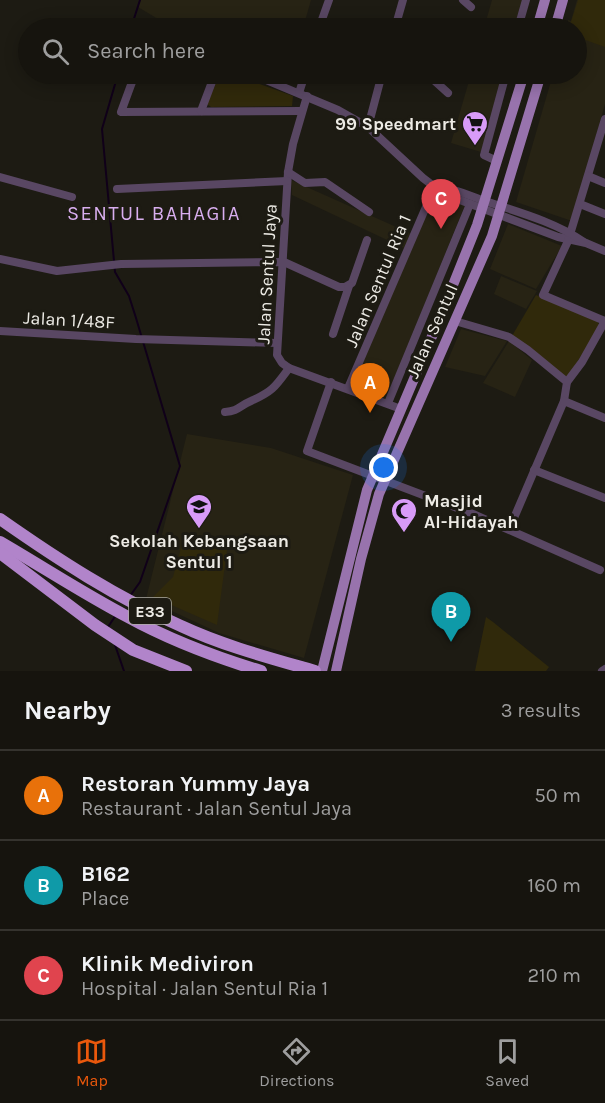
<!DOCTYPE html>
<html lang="en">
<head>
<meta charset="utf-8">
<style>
  :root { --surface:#16140e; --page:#1f1d17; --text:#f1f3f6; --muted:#9e9e9e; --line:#35332e; --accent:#ea580c }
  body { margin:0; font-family:Karla,sans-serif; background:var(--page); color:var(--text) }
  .you { position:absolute; left:384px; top:468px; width:21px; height:21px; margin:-15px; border:4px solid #fff; border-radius:50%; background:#1a73e8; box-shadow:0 0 0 9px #1a73e833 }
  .badge { display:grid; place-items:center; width:39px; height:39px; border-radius:50%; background:var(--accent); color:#fff; font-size:20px; font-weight:700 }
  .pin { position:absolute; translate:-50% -50px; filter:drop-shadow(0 2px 3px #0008) }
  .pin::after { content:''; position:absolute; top:32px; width:21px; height:18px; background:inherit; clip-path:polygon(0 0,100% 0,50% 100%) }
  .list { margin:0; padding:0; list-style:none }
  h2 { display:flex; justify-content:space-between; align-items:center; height:78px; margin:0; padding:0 24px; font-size:26px }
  h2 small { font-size:20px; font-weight:400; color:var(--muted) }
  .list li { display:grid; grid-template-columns:39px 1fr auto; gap:18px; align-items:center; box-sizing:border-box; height:90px; padding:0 24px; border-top:2px solid var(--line) }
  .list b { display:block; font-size:22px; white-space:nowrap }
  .list p { margin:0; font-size:20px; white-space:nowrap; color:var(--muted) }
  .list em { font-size:20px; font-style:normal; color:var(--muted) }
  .icon { flex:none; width:33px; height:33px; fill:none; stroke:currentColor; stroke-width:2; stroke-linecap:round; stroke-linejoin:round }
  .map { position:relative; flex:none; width:605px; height:671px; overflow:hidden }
  .search { position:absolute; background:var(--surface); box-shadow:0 3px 15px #0003; left:18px; right:18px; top:18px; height:66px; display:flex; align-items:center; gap:15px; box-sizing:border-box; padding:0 21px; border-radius:33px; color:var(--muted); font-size:22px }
  .sheet { height:348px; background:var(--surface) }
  nav { display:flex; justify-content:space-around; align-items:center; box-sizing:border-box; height:84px; border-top:2px solid var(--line); background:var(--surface); font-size:16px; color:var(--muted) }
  nav a { display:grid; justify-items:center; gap:3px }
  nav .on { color:var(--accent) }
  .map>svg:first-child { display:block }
  .built { fill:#272314 }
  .green { fill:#30290b }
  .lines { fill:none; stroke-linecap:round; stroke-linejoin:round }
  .stream { stroke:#100019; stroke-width:2 }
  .minor { stroke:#594763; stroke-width:8 }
  .major { stroke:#9873ad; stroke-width:10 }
  .highway { stroke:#b184ca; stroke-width:12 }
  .labels { text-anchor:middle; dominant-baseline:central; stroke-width:6; stroke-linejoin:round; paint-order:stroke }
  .shield { fill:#1d1b13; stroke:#afada6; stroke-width:1.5 }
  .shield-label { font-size:16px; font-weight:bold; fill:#edebe5 }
  .poi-label { font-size:18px; font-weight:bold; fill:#edebe5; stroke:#1d1b13; text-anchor:end }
  .street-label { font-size:18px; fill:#edebe5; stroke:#1d1b13 }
  .neighbourhood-label { font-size:20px; letter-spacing:1.5px; fill:#d8aeef; stroke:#1d1b13 }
</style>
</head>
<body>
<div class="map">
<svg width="605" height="671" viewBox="0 0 605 671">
  <rect width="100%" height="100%" fill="#1d1b13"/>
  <g class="built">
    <path d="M 141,0 L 311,0 L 303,28 L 173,28 L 138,7 Z"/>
    <path d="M 492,0 L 523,0 L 515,28 L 484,28 Z"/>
    <path d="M 577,0 L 605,0 L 605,104 L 572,221 L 516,202 L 553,74 L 576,74 L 576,28 L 566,28 L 568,20 L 571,21 Z"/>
    <path d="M 471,74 L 503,74 L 481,152 L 451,143 Z"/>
    <path d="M 291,180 L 412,234 L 404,248 L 292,195 Z"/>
    <path d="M 435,194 L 465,205 L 386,399 L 352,386 Z"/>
    <path d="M 508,224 L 562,246 L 536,289 L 490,269 Z"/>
    <path d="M 501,276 L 537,291 L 526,309 L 494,294 Z"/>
    <path d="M 461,329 L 507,341 L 485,376 L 445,367 Z"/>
    <path d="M 509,341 L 532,360 L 515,397 L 483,383 Z"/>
    <path d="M 187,434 L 271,448 L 353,475 L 304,658 L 219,633 L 146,599 Z"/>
  </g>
  <g class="green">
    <path d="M 578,0 L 605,0 L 605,47 L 577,37 L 576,28 L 569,28 Z"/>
    <path d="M 220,74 L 232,74 L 293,96 L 292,106 L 211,107 L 207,104 Z"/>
    <path d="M 536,295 L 597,321 L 600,326 L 567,378 L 512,336 Z"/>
    <path d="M 185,533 L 228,542 L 217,625 L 153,597 L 173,577 Z"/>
    <path d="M 486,617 L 493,622 L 549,667 L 546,671 L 475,671 Z"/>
  </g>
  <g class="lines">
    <g class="stream">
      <path d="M 131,28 L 140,0"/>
      <path d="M 118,74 L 102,129 L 115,272 L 129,296 L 136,318 L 180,466 L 140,582 L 130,596"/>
      <path d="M 108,627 L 116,615"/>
      <path d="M 115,645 L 124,671"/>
    </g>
    <g class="minor">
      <path d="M 463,0 L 471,7"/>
      <path d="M 319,28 L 329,0"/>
      <path d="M 395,28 L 403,0"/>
      <path d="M 518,28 L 526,0"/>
      <path d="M 135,74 L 121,112 L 302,111"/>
      <path d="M 252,74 L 338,110 L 368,127 L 423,178 L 444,194 L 558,237 L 586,243 L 605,251"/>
      <path d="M 427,74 L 448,93"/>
      <path d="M 299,93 L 305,74"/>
      <path d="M 307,96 L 293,144 L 288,172 L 277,355 L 282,363 L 289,368 L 401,409"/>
      <path d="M 201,111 L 215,74"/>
      <path d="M 605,119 L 568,241 L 543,295 L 605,321"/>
      <path d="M 368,127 L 382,74"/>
      <path d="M 497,161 L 484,155 L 506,74"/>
      <path d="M 288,172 L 305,183 L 325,182 L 369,212"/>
      <path d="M 588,176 L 605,183"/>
      <path d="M 0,177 L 72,197"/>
      <path d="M 435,186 C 453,188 468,195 485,201 C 518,212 555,222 584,242"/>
      <path d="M 117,189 L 287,181"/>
      <path d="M 580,204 L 605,214"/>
      <path d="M 0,259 L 57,271 L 121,264 L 284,262 L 339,287 L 345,287 L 352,283 L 367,240"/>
      <path d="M 455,321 L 509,337 L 528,350 L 567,382 L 564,401 L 514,518 L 503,526"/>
      <path d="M 0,331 L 136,339 L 277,343"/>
      <path d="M 333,334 L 349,286"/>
      <path d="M 331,382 L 307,451 L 473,514 L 600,570"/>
      <path d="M 567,382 L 582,362 L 605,321"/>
      <path d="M 348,388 L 435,186"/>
      <path d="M 564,401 L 605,418"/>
      <path d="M 388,403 L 470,204"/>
      <path d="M 225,412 C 239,411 239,406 251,401 C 273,391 275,387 289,368"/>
      <path d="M 534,470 L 605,498"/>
      <path d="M 602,671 L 605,669"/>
    </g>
    <g class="major">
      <path d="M 537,28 L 545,0"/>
      <path d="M 555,28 L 563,0"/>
      <path d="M 322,671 L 367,490 L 441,315 L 477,225 L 524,74"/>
      <path d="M 336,671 L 361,559 L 379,494 L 492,236 L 541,74"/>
    </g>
    <g class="highway">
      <path d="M 0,519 C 57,559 117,598 181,626 C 224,646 270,658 315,671"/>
      <path d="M 0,542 C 43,567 84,594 128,617 C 170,640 215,657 261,671"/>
      <path d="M 0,553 L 95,625 L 133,650 L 186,671"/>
    </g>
  </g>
  <defs>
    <symbol id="supermarket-pin" viewBox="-11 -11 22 30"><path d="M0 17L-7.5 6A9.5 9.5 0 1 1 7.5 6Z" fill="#d89bf8" stroke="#1d1b13"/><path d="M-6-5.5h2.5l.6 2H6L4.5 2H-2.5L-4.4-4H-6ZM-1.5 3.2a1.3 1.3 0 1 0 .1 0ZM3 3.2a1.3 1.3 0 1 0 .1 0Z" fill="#111"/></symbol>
    <symbol id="school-pin" viewBox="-11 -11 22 30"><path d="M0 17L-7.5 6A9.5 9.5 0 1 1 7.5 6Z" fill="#d89bf8" stroke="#1d1b13"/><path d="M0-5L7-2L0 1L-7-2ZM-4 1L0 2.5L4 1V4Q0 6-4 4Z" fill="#111"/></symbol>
    <symbol id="mosque-pin" viewBox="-11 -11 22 30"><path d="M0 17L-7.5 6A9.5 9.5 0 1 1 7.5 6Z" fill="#d89bf8" stroke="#1d1b13"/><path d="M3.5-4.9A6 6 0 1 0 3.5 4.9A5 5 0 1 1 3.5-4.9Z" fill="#111"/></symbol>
  </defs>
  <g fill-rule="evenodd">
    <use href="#supermarket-pin" x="460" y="109" width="30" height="40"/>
    <use href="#school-pin" x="184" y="492" width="30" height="40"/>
    <use href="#mosque-pin" x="389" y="496" width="30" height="40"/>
  </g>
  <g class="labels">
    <rect class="shield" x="129" y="598" width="42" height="26" rx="4.5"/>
    <g class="shield-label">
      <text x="150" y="611">E33</text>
    </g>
    <g class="poi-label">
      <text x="456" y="124">99 Speedmart</text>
      <text x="424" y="501" text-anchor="start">Masjid<tspan x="424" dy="21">Al-Hidayah</tspan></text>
      <text x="199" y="541" text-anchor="middle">Sekolah Kebangsaan<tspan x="199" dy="21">Sentul 1</tspan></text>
    </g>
    <g class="street-label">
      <text transform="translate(267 274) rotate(-87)">Jalan Sentul Jaya</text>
      <text transform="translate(378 281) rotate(-67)">Jalan Sentul Ria 1</text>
      <text transform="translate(69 320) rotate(3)">Jalan 1/48F</text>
      <text transform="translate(432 331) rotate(-66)">Jalan Sentul</text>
    </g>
    <g class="neighbourhood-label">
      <text x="154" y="213">SENTUL BAHAGIA</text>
    </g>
  </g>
</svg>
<div class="you"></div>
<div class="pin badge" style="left:370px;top:413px;background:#e8710a">A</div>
<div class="pin badge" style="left:451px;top:642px;background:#0f9aa8">B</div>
<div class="pin badge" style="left:441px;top:229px;background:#e0444e">C</div>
<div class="search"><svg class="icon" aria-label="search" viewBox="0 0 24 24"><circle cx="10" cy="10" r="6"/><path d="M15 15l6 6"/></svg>Search here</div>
</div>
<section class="sheet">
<h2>Nearby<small>3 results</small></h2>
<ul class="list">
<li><span class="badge" style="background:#e8710a">A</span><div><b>Restoran Yummy Jaya</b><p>Restaurant · Jalan Sentul Jaya</p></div><em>50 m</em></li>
<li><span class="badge" style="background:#0f9aa8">B</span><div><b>B162</b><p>Place</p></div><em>160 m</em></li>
<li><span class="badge" style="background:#e0444e">C</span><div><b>Klinik Mediviron</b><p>Hospital · Jalan Sentul Ria 1</p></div><em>210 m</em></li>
</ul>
</section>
<nav>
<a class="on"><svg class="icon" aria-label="map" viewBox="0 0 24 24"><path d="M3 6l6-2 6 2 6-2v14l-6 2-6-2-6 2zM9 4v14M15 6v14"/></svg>Map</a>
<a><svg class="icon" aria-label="directions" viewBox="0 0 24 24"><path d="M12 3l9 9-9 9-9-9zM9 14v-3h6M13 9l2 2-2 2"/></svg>Directions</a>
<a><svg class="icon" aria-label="saved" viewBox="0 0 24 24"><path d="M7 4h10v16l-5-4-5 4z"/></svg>Saved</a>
</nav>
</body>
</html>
